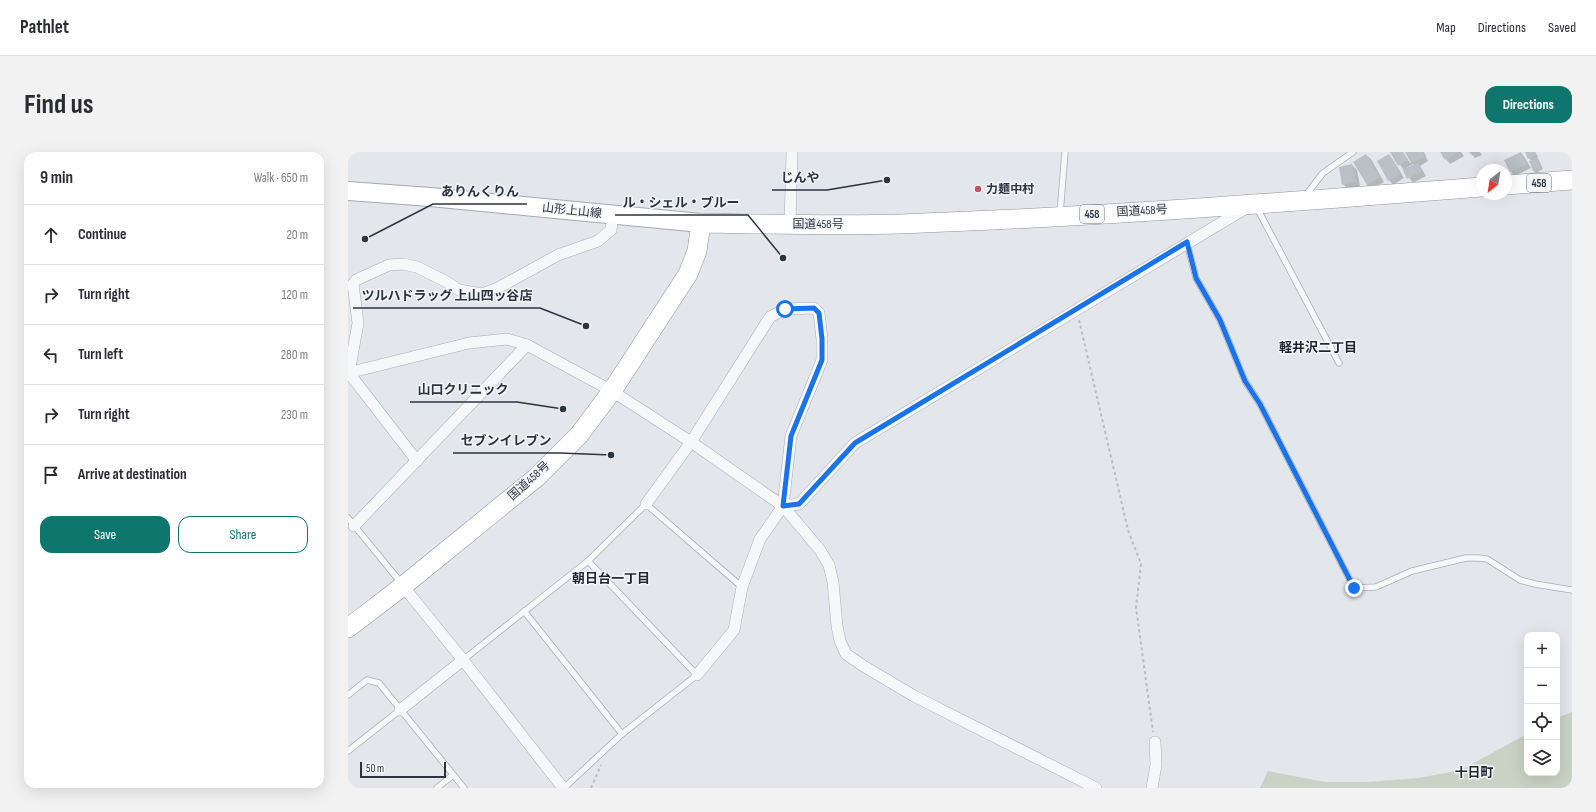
<!DOCTYPE html>
<html lang="en">
<head>
<meta charset="utf-8">
<style>
  :root { --surface:#fff; --page:#f2f2f3; --text:#2b2b33; --muted:#7c7c81; --line:#e1e1e2; --accent:#0f766e }
  body { margin:0; font-family:"Sofia Sans Condensed","Noto Sans JP",sans-serif; background:var(--page); color:var(--text) }
  .controls { position:absolute; right:12px; bottom:12px; display:grid; overflow:hidden; border-radius:8px; box-shadow:0 4px 16px #0002 }
  .controls button { width:36px; height:36px; display:grid; place-items:center; padding:0; border:0; border-bottom:1px solid var(--line); background:var(--surface); color:var(--text); font:20px sans-serif }
  .compass { position:absolute; left:1128px; top:12px; width:36px; height:36px; border-radius:50%; background:var(--surface); box-shadow:0 4px 16px #0002; rotate:210deg }
  .scale { position:absolute; left:12px; bottom:10px; width:86px; box-sizing:border-box; padding-left:4px; border:2px solid #2c3441; border-top:0; font-size:11px; line-height:14px; white-space:nowrap; color:#2c3441; -webkit-text-stroke:3px #f3f5f7; paint-order:stroke }
  .stop { position:absolute; width:12px; height:12px; margin:-9px; border:3px solid #1a73e8; border-radius:50%; background:#fff }
  .stop.end { background:#1a73e8; border-color:#fff; box-shadow:0 1px 4px #0008 }
  .list { margin:0; padding:0; list-style:none }
  h2 { display:flex; justify-content:space-between; align-items:center; height:52px; margin:0; padding:0 16px; font-size:17px }
  h2 small { font-size:13px; font-weight:400; color:var(--muted) }
  .list li { display:grid; grid-template-columns:26px 1fr auto; gap:12px; align-items:center; box-sizing:border-box; height:60px; padding:0 16px; border-top:1px solid var(--line) }
  .list b { display:block; font-size:15px; white-space:nowrap }
  .list em { font-size:13px; font-style:normal; color:var(--muted) }
  .actions { display:flex; gap:8px; padding:12px 16px }
  .actions a { flex:1; padding:9px 0; border:1px solid var(--accent); border-radius:12px; text-align:center; font-size:14px; color:var(--accent) }
  .actions .main { background:var(--accent); color:#fff }
  .icon { flex:none; width:22px; height:22px; fill:none; stroke:currentColor; stroke-width:2; stroke-linecap:round; stroke-linejoin:round }
  .map { position:relative; flex:none; width:1224px; height:636px; overflow:hidden; border-radius:12px }
  header { display:flex; align-items:center; gap:24px; box-sizing:border-box; height:56px; padding:0 20px; background:var(--surface); border-bottom:1px solid var(--line) }
  header strong { font-size:19px }
  nav { display:flex; gap:22px; margin-inline-start:auto; font-size:14px }
  .intro { display:flex; align-items:center; justify-content:space-between; box-sizing:border-box; height:96px; padding:0 24px }
  h1 { margin:0; font-size:28px }
  .button { padding:10px 18px; border-radius:12px; background:var(--accent); color:#fff; font-size:14px; font-weight:700 }
  main { display:flex; gap:24px; padding:0 24px }
  aside { flex:1; background:var(--surface); border-radius:12px; box-shadow:0 4px 16px #0002 }
  .map>svg:first-child { display:block }
  .green { fill:#c9d3c5 }
  .shadow { fill:#0003; fill-rule:evenodd }
  .building { fill:#bbbfc6 }
  .lines { fill:none; stroke-linecap:round; stroke-linejoin:round }
  .service-casing { stroke:#a8adb4; stroke-width:7 }
  .minor-casing { stroke:#a8adb4; stroke-width:12 }
  .primary-casing { stroke:#a3aab5; stroke-width:20 }
  .trunk-casing { stroke:#8c949f; stroke-width:20 }
  .path { stroke:#b9bcc2; stroke-width:2; stroke-dasharray:3 3; stroke-linecap:butt }
  .service { stroke:#f6f7f9; stroke-width:5.5 }
  .minor { stroke:#f6f7f9; stroke-width:11 }
  .primary { stroke:#fff; stroke-width:18 }
  .trunk { stroke:#fff; stroke-width:19 }
  .route { stroke:#1a73e8; stroke-width:5 }
  .poi-dot { fill:#c35466; stroke:#f3f5f7; stroke-width:1.5 }
  .labels { text-anchor:middle; dominant-baseline:central; stroke-width:3; stroke-linejoin:round; paint-order:stroke }
  .shield { fill:#f3f5f7; stroke:#686e78; stroke-width:1 }
  .shield-label { font-size:11px; font-weight:bold; fill:#2c3441 }
  .poi-label { font-size:12px; font-weight:bold; fill:#2c3441; stroke:#f3f5f7; text-anchor:start }
  .street-label { font-size:12px; fill:#2c3441; stroke:#f3f5f7 }
  .neighbourhood-label { font-size:13px; font-weight:bold; fill:#1e2532; stroke:#f3f5f7 }
  .leader { fill:none; stroke:#2c3441; stroke-width:1.5 }
  .callout-dot { fill:#2c3441; stroke:#f3f5f7; stroke-width:1.5 }
  .callout-label { font-size:13px; text-anchor:middle; font-weight:bold; fill:#2c3441; stroke:#f3f5f7; stroke-width:3; stroke-linejoin:round; paint-order:stroke }
</style>
</head>
<body>
<header>
<strong>Pathlet</strong>
<nav><a>Map</a><a>Directions</a><a>Saved</a></nav>
</header>
<div class="intro"><h1>Find us</h1><a class="button">Directions</a></div>
<main>
<aside>
<h2>9 min<small>Walk · 650 m</small></h2>
<ul class="list">
<li><svg class="icon" aria-label="ahead" viewBox="0 0 24 24"><path d="M12 20V5M6 11l6-6 6 6"/></svg><div><b>Continue</b></div><em>20 m</em></li>
<li><svg class="icon" aria-label="right" viewBox="0 0 24 24"><path d="M7 20v-9h11M14 6l5 5-5 5"/></svg><div><b>Turn right</b></div><em>120 m</em></li>
<li><svg class="icon" aria-label="left" viewBox="0 0 24 24"><path d="M17 20v-9H6M10 6l-5 5 5 5"/></svg><div><b>Turn left</b></div><em>280 m</em></li>
<li><svg class="icon" aria-label="right" viewBox="0 0 24 24"><path d="M7 20v-9h11M14 6l5 5-5 5"/></svg><div><b>Turn right</b></div><em>230 m</em></li>
<li><svg class="icon" aria-label="arrive" viewBox="0 0 24 24"><path d="M6 21V4h12l-3 4 3 4H6"/></svg><div><b>Arrive at destination</b></div></li>
</ul>
<div class="actions"><a class="main">Save</a><a>Share</a></div>
</aside>
<div class="map">
<svg width="1224" height="636" viewBox="0 0 1224 636">
  <rect width="100%" height="100%" fill="#e3e6ea"/>
  <path class="green" d="M 1224,560 L 1224,636 L 912,636 L 920,619 L 977,630 L 1021,630 L 1071,626 L 1113,618 L 1179,582 L 1179,621 L 1209,621 L 1209,566 Z"/>
  <g class="shadow">
    <path d="M 1043,0 L 1055,0 L 1062,11 L 1064,10 L 1059,0 L 1076,0 L 1080,9 L 1072,14 L 1078,24 L 1065,31 ZM 1065,12 L 1066,13 L 1058,18 L 1058,16 Z"/>
    <path d="M 1093,0 L 1113,0 L 1116,4 L 1102,12 Z"/>
    <path d="M 1121,0 L 1132,0 L 1134,3 L 1127,6 Z"/>
    <path d="M 1178,0 L 1187,0 L 1190,5 L 1189,6 L 1195,17 L 1188,21 L 1186,19 L 1182,10 L 1183,9 Z"/>
    <path d="M 1173,1 L 1177,6 L 1183,16 L 1167,24 L 1162,19 Z"/>
    <path d="M 1018,3 L 1023,7 L 1036,30 L 1024,37 L 1019,33 Z"/>
    <path d="M 1041,3 L 1045,8 L 1056,26 L 1045,33 L 1041,28 Z"/>
    <path d="M 1004,13 L 1009,18 L 1012,34 L 1000,37 L 995,32 Z"/>
  </g>
  <g class="building">
    <path d="M 1042,0 L 1055,0 L 1060,8 L 1050,14 Z"/>
    <path d="M 1057,0 L 1074,0 L 1077,5 L 1063,11 Z"/>
    <path d="M 1092,0 L 1110,0 L 1097,8 Z"/>
    <path d="M 1173,0 L 1179,12 L 1162,20 L 1156,8 Z"/>
    <path d="M 1177,0 L 1187,0 L 1189,3 L 1180,7 Z"/>
    <path d="M 1018,2 L 1032,25 L 1019,33 L 1005,10 Z"/>
    <path d="M 1041,2 L 1052,22 L 1040,29 L 1029,9 Z"/>
    <path d="M 1190,6 L 1194,15 L 1185,19 L 1181,9 Z"/>
    <path d="M 1070,10 L 1075,19 L 1059,27 L 1055,18 Z"/>
    <path d="M 1004,12 L 1008,30 L 994,33 L 991,15 Z"/>
  </g>
  <g class="lines">
    <defs>
      <g id="service">
        <path d="M 957,44 L 975,21 L 1005,0"/>
        <path d="M 909,56 L 991,211"/>
        <path d="M 712,62 L 717,0"/>
        <path d="M 839,91 L 848,126 L 872,168 L 897,229 L 912,252 L 1006,436 L 1028,435 L 1064,419 L 1118,406 L 1130,406 L 1139,407 L 1172,428 L 1187,432 L 1224,438"/>
        <path d="M 0,366 L 54,432"/>
        <path d="M 176,459 L 274,582"/>
        <path d="M 115,508 L 240,409 L 298,352 L 394,435"/>
        <path d="M 0,543 L 19,528 L 31,531 L 116,636"/>
        <path d="M 0,599 L 52,558"/>
        <path d="M 89,636 L 105,623"/>
        <path d="M 216,636 L 274,582 L 349,523 L 240,409"/>
      </g>
      <g id="minor">
        <path d="M 442,72 L 444,0"/>
        <path d="M 0,221 L 121,191 L 159,187 L 179,193 L 264,239 L 343,290 L 435,354 L 472,398 L 481,413 L 485,430 L 489,474 L 492,489 L 498,502 L 517,515 L 566,544 L 748,636"/>
        <path d="M 69,309 L 1,221 L 10,171 L 5,132 L 8,128 L 41,113 L 55,112 L 69,115 L 97,129 L 111,138 L 134,142 L 148,137 L 210,103 L 250,89 L 263,78 L 265,63"/>
        <path d="M 298,352 L 343,290 L 422,165 L 437,157 L 466,156 L 471,161 L 474,187 L 474,208 L 443,284 L 435,354 L 412,387 L 394,435 L 386,478 L 349,523"/>
        <path d="M 435,354 L 451,352 L 507,291 L 898,56"/>
        <path d="M 6,374 L 179,193"/>
        <path d="M 55,434 L 115,508 L 215,636"/>
        <path d="M 52,558 L 115,508"/>
        <path d="M 804,636 L 808,613 L 807,590"/>
      </g>
      <path id="primary" d="M 0,39 L 82,45 L 353,71"/>
      <g id="trunk">
        <path d="M 1158,33 L 1224,28"/>
        <path d="M 0,476 L 55,434 L 189,325 L 231,283 L 264,239 L 340,122 L 349,99 L 353,71 C 420,72 487,74 553,72 C 747,65 941,50 1134,35"/>
      </g>
    </defs>
    <use href="#service" class="service-casing"/>
    <use href="#minor" class="minor-casing"/>
    <use href="#primary" class="primary-casing"/>
    <use href="#trunk" class="trunk-casing"/>
    <g class="path">
      <path d="M 731,168 L 780,378 L 793,412 L 788,455 L 805,580"/>
      <path d="M 243,636 L 253,613"/>
    </g>
    <use href="#service" class="service"/>
    <use href="#minor" class="minor"/>
    <use href="#primary" class="primary"/>
    <use href="#trunk" class="trunk"/>
  </g>
  <g class="lines">
    <path class="route" d="M 437,157 L 466,156 L 471,161 L 474,187 L 474,208 L 443,284 L 435,354 L 451,352 L 507,291 L 839,90 L 848,126 L 872,168 L 897,229 L 912,252 L 1006,436"/>
  </g>
  <circle class="poi-dot" cx="630" cy="37" r="4"/>
  <g class="labels">
    <g class="shield">
      <rect x="1179" y="22" width="24" height="18" rx="3"/>
      <rect x="732" y="53" width="24" height="18" rx="3"/>
    </g>
    <g class="shield-label">
      <text x="1191" y="31">458</text>
      <text x="744" y="62">458</text>
    </g>
    <g class="poi-label">
      <text x="638" y="37">力麺中村</text>
    </g>
    <g class="street-label">
      <text transform="translate(224 59) rotate(6)">山形上山線</text>
      <text transform="translate(794 59) rotate(-3)">国道458号</text>
      <text x="470" y="72">国道458号</text>
      <text transform="translate(181 329) rotate(-42)">国道458号</text>
    </g>
    <g class="neighbourhood-label">
      <text x="970" y="196">軽井沢二丁目</text>
      <text x="263" y="427">朝日台一丁目</text>
      <text x="1126" y="621">十日町</text>
    </g>
  </g>
  <path class="leader" d="M539 28L479 38H424M17 87L85 52H179M435 106L400 63H267M238 174L192 156H5M215 257L169 250H62M263 303L212 301H105"/>
  <g class="callout-dot">
    <circle cx="539" cy="28" r="4"/>
    <circle cx="17" cy="87" r="4"/>
    <circle cx="435" cy="106" r="4"/>
    <circle cx="238" cy="174" r="4"/>
    <circle cx="215" cy="257" r="4"/>
    <circle cx="263" cy="303" r="4"/>
  </g>
  <g class="callout-label">
    <text x="452" y="30">じんや</text>
    <text x="132" y="44">ありんくりん</text>
    <text x="333" y="55">ル・シェル・ブルー</text>
    <text x="99" y="148">ツルハドラッグ 上山四ッ谷店</text>
    <text x="115" y="242">山口クリニック</text>
    <text x="158" y="293">セブンイレブン</text>
  </g>
</svg>
<div class="controls">
<button>+</button>
<button>−</button>
<button><svg class="icon" aria-label="locate" viewBox="0 0 24 24"><circle cx="12" cy="12" r="6"/><path d="M12 2v4M12 18v4M2 12h4M18 12h4"/></svg></button>
<button><svg class="icon" aria-label="layers" viewBox="0 0 24 24"><path d="M12 4l9 5-9 5-9-5zM3 14l9 5 9-5"/></svg></button>
</div>
<svg class="compass" viewBox="-18 -18 36 36"><path d="M0-13l5 13h-10z" fill="#e53935"/><path d="M0 13l5-13h-10z" fill="#7c7c81"/></svg>
<div class="scale">50 m</div>
<div class="stop" style="left:437px;top:157px"></div>
<div class="stop end" style="left:1006px;top:436px"></div>
</div>
</main>
</body>
</html>
